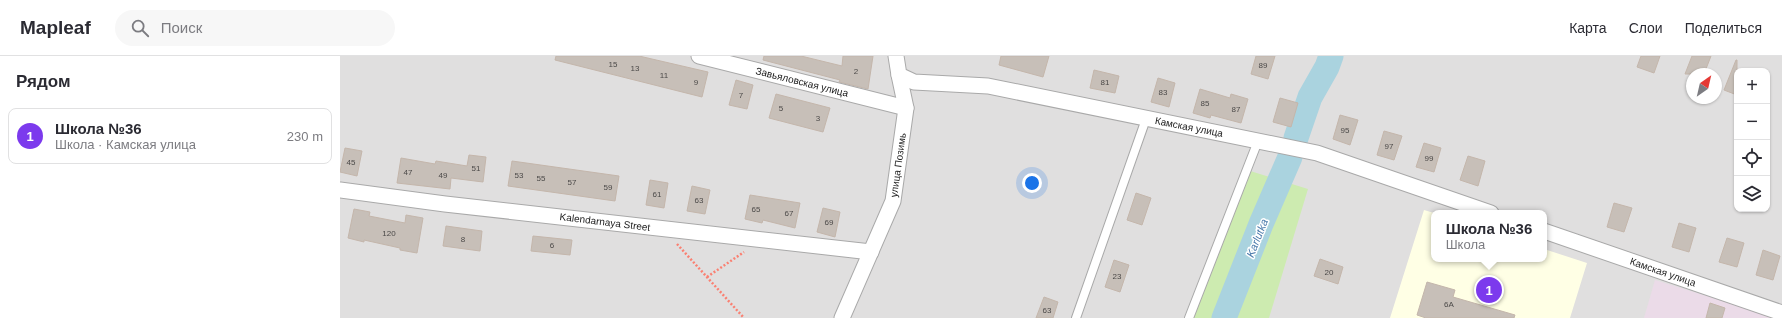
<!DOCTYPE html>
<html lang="ru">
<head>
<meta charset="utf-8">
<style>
  :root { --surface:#fff; --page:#f7f7f7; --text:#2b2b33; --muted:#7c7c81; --line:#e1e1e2; --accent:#7c3aed }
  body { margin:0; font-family:Arial,sans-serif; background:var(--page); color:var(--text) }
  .controls { position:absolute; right:12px; top:12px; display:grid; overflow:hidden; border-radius:8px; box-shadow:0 1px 3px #0004 }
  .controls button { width:36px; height:36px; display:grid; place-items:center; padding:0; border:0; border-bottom:1px solid var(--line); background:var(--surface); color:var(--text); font:20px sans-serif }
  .compass { position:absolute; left:1346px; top:12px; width:36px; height:36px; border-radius:50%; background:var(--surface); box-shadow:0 1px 3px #0004; rotate:34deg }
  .you { position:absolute; left:692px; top:127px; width:14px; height:14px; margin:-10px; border:3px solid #fff; border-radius:50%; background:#1a73e8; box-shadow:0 0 0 6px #1a73e833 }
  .badge { display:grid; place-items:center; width:26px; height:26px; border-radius:50%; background:var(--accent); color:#fff; font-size:13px; font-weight:700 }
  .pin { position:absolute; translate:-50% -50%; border:2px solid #fff; box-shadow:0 1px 4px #0006 }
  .popup { position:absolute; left:1091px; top:154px; width:116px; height:52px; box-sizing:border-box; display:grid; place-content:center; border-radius:8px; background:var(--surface); filter:drop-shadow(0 1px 3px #0005); font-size:13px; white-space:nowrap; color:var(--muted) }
  .popup b { font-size:15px; color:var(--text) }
  .popup::after { content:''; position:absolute; left:50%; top:100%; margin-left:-8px; border:8px solid transparent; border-top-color:var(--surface) }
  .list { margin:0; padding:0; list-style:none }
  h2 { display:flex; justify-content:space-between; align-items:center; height:52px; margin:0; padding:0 16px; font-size:17px }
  h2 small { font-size:13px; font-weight:400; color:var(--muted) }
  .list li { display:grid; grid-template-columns:26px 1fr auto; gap:12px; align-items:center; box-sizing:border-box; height:56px; margin:0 8px 8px; padding:0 8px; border:1px solid var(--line); border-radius:8px }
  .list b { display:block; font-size:15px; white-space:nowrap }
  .list p { margin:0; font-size:13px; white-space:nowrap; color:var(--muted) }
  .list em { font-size:13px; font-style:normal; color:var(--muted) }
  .icon { flex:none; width:22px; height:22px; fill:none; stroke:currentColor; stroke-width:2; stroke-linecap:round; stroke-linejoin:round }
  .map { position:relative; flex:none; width:1442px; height:262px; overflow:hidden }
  header { display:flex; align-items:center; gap:24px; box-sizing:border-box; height:56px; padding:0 20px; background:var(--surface); border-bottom:1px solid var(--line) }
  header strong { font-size:19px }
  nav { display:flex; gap:22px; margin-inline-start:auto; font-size:14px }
  .search { width:280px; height:36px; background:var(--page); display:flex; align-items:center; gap:10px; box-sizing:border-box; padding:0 14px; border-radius:22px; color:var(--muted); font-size:15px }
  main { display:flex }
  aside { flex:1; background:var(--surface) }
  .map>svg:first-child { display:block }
  .residential { fill:#e0dfdf; fill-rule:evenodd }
  .industrial { fill:#ebdbe8 }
  .education { fill:#ffffe5 }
  .grass { fill:#cdebb0 }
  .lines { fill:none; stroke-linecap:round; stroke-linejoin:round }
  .river { stroke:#aad3df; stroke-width:25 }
  .building { fill:#c7bfb8; stroke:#c4b6ab }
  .lane-casing { stroke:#a9a9a9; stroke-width:10 }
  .street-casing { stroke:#a9a9a9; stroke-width:17 }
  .path { stroke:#fa8072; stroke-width:2.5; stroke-dasharray:2 2; stroke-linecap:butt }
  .lane { stroke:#fff; stroke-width:8 }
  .street { stroke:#fff; stroke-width:15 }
  .labels { text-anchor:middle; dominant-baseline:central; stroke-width:3; stroke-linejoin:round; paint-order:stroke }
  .number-label { font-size:8px; fill:#4b4948 }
  .street-label { font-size:10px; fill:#222; stroke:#fff }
  .water-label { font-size:11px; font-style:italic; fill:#4a7aab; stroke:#fff }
</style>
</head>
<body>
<header>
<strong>Mapleaf</strong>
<div class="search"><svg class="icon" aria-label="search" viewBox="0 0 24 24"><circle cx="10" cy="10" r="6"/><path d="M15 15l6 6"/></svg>Поиск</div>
<nav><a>Карта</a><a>Слои</a><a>Поделиться</a></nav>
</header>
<main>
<aside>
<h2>Рядом<small></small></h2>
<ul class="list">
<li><span class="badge">1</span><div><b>Школа №36</b><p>Школа · Камская улица</p></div><em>230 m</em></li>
</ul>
</aside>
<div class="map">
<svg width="1442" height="262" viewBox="0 0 1442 262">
  <rect width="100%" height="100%" fill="#f2efe9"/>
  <path class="residential" d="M 0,0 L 1442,0 L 1442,262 L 0,262 ZM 1397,15 L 1427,15 L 1427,153 L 1397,153 ZM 1352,18 L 1376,18 L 1376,42 L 1352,42 ZM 1094,157 L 1204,157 L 1204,203 L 1094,203 Z"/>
  <path class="industrial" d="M 1315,224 L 1438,262 L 1304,262 Z"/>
  <path class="education" d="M 1084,154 L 1094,157 L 1094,203 L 1204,203 L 1204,193 L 1247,207 L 1230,262 L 1050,262 Z"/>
  <path class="grass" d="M 907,114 L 968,133 L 929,262 L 853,262 Z"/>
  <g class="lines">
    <g class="river">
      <path d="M 956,82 L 970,41 L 987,11 L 991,0"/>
      <path d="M 884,262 L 921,168 L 950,101"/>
    </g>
  </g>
  <g class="building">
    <path d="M 216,0 L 299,0 L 368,16 L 362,41 L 215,4 Z"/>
    <path d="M 424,0 L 461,0 L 502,10 L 503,0 L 533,0 L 528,33 L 499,26 L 500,24 L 423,4 Z"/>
    <path d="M 661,0 L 709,0 L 703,21 L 659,9 Z"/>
    <path d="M 916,0 L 935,0 L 928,23 L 911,18 Z"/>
    <path d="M 1301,0 L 1320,0 L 1314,17 L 1297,11 Z"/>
    <path d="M 1352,0 L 1371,0 L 1364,18 L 1345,18 Z"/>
    <path d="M 1396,4 L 1397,4 L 1397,39 L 1384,34 Z"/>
    <path d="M 754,14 L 779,20 L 775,37 L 750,32 Z"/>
    <path d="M 818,22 L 835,27 L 829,51 L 811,46 Z"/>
    <path d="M 396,24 L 413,29 L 407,53 L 389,49 Z"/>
    <path d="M 860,33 L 890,42 L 891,38 L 908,43 L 901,67 L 871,59 L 870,62 L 853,57 Z"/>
    <path d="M 436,38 L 490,52 L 483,76 L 429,62 Z"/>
    <path d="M 940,42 L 958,47 L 951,71 L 933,66 Z"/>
    <path d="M 1000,59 L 1018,64 L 1010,89 L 993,83 Z"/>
    <path d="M 1044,75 L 1062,80 L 1054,104 L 1037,99 Z"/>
    <path d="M 1084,87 L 1101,92 L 1094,116 L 1076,111 Z"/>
    <path d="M 5,92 L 22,95 L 17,120 L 0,116 Z"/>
    <path d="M 129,99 L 146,101 L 143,126 L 111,122 L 110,133 L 57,127 L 61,102 L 95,108 L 96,105 L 127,110 Z"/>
    <path d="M 1128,100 L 1145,105 L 1138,130 L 1120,124 Z"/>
    <path d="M 172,105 L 279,120 L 275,145 L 168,130 Z"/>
    <path d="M 310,124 L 328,127 L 324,152 L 306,149 Z"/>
    <path d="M 352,130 L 370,134 L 365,158 L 347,155 Z"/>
    <path d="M 796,137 L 811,142 L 802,169 L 787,164 Z"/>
    <path d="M 410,139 L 460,147 L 455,172 L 423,164 L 422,167 L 405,163 Z"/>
    <path d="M 1274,147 L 1292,152 L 1284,176 L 1267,171 Z"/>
    <path d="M 483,152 L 500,156 L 495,181 L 477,176 Z"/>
    <path d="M 14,153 L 30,156 L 29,160 L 65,167 L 66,159 L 83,162 L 77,197 L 60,194 L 60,192 L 24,184 L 24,186 L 8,182 Z"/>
    <path d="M 1339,167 L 1356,172 L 1349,196 L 1332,191 Z"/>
    <path d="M 106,170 L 142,175 L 140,195 L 103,190 Z"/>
    <path d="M 193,180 L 232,184 L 230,199 L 191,195 Z"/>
    <path d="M 1387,182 L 1404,187 L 1397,211 L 1379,206 Z"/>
    <path d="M 1423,194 L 1440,200 L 1433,224 L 1416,219 Z"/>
    <path d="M 980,203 L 1003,211 L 998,228 L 974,220 Z"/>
    <path d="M 774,204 L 789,209 L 780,236 L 765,231 Z"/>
    <path d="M 1087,226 L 1115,234 L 1113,241 L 1175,259 L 1174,262 L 1086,262 L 1077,259 Z"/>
    <path d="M 704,241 L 718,246 L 713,262 L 696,262 Z"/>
    <path d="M 1370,247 L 1385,252 L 1382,262 L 1366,262 Z"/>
  </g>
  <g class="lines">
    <defs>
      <g id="lane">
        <path d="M 736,262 L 806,63"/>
        <path d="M 849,262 L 918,85"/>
      </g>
      <g id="street">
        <path d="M 359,0 L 566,52"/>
        <path d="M 556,0 L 559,19 L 574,26 L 648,30 L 977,97 L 1151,157"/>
        <path d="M 0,134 L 105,148 L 531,196"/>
        <path d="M 1204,175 L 1442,257"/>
        <path d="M 502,262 L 553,145 L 566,52 L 559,19"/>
      </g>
    </defs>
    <use href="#lane" class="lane-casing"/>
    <use href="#street" class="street-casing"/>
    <g class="path">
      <path d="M 337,188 L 404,262"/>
      <path d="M 367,221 L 404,196"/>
    </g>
    <use href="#lane" class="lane"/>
    <use href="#street" class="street"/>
  </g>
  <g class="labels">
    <g class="number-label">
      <text x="273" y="8">15</text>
      <text x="923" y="9">89</text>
      <text x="295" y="12">13</text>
      <text x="516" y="15">2</text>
      <text x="324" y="19">11</text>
      <text x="356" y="26">9</text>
      <text x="765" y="26">81</text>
      <text x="823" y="36">83</text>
      <text x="401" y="39">7</text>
      <text x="865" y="47">85</text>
      <text x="441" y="52">5</text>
      <text x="896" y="53">87</text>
      <text x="478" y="62">3</text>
      <text x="1005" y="74">95</text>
      <text x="1049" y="90">97</text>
      <text x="1089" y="102">99</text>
      <text x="11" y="106">45</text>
      <text x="136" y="112">51</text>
      <text x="68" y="116">47</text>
      <text x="103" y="119">49</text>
      <text x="179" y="119">53</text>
      <text x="201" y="122">55</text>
      <text x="232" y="126">57</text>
      <text x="268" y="131">59</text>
      <text x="317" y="138">61</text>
      <text x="359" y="144">63</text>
      <text x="416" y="153">65</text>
      <text x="449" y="157">67</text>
      <text x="489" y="166">69</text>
      <text x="49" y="177">120</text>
      <text x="123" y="183">8</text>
      <text x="212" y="189">6</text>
      <text x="989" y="216">20</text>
      <text x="777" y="220">23</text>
      <text x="1109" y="248">6А</text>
      <text x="707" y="254">63</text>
    </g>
    <g class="street-label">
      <text transform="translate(462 26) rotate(14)">Завьяловская улица</text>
      <text transform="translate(849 71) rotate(11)">Камская улица</text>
      <text transform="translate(558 109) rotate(-82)">улица Позимь</text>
      <text transform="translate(265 166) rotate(7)">Kalendarnaya Street</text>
      <text transform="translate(1323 216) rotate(19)">Камская улица</text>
    </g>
    <g class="water-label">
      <text transform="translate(917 182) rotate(-68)">Karlutka</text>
    </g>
  </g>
</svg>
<div class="controls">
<button>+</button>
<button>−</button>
<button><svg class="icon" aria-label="locate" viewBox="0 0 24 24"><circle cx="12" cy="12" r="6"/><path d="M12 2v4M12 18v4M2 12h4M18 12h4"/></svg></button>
<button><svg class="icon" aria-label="layers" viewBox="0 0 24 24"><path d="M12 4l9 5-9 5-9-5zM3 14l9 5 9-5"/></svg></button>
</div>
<svg class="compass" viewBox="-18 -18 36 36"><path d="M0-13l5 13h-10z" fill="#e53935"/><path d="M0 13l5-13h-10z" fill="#7c7c81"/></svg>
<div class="you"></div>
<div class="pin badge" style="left:1149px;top:234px">1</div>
<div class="popup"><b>Школа №36</b>Школа</div>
</div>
</main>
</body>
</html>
